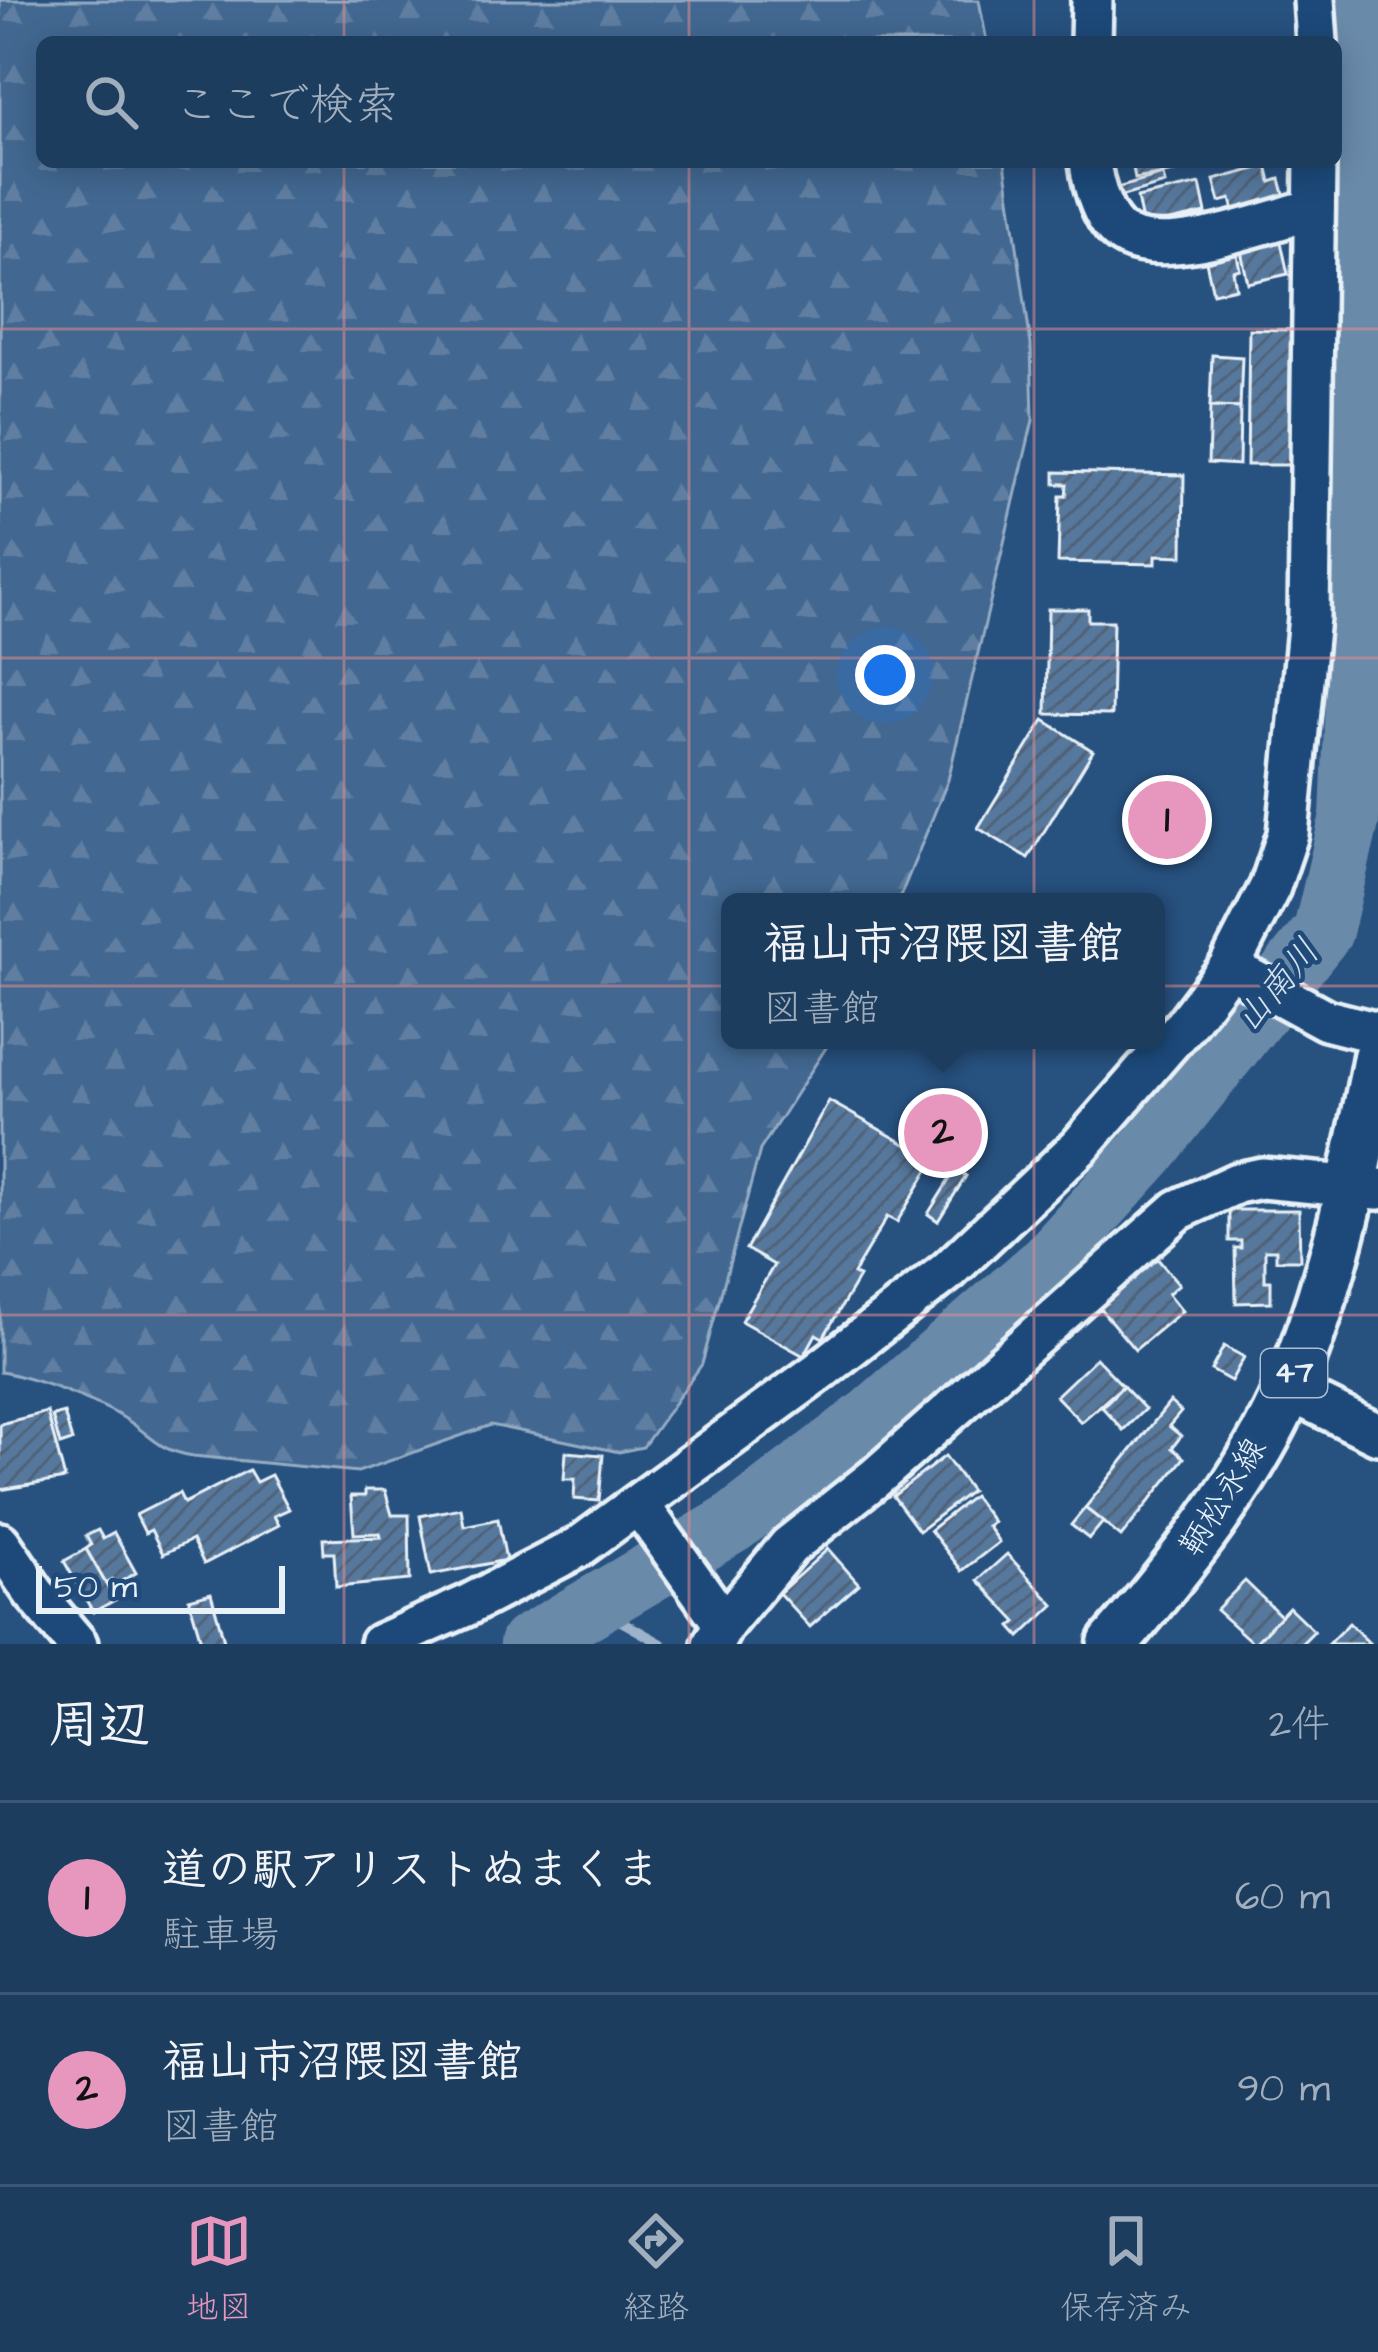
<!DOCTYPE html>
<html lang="ja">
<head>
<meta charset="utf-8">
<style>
  :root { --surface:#1d3d5f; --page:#254465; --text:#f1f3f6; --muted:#a0aebd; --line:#3b5674; --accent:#e797bd }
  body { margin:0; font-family:"Architects Daughter","Klee One",sans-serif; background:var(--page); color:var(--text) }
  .scale { position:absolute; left:36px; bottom:30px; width:249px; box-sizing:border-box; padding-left:12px; border:6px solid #e8f1f8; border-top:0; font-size:33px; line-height:42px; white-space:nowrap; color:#e8f1f8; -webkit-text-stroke:9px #1f4a7a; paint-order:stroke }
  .you { position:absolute; left:885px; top:675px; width:42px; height:42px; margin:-30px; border:9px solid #fff; border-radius:50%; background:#1a73e8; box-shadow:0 0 0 18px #1a73e833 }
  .badge { display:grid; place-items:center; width:78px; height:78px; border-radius:50%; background:var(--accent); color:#111; font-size:39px; font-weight:700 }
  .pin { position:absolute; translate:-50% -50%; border:6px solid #fff; box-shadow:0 3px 12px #0006 }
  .popup { position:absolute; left:721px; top:893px; width:444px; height:156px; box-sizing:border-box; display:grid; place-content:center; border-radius:18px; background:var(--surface); filter:drop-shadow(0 3px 9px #0005); font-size:39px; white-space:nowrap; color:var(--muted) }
  .popup b { font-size:45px; color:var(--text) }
  .popup::after { content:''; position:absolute; left:50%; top:100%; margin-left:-24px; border:24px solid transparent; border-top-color:var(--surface) }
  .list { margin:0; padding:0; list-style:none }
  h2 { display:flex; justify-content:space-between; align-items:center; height:156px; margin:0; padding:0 48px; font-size:51px }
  h2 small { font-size:39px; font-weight:400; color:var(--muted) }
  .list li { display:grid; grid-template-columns:78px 1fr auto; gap:36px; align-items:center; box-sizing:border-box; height:192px; padding:0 48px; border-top:3px solid var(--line) }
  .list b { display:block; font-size:45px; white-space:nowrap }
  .list p { margin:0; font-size:39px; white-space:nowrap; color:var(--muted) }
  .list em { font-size:39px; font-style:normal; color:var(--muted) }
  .icon { flex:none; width:66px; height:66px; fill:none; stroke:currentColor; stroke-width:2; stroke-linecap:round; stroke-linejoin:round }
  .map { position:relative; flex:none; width:1378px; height:1644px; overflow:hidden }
  .search { position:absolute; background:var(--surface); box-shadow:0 6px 30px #0003; left:36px; right:36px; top:36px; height:132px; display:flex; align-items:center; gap:30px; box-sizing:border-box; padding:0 42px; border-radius:18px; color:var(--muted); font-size:45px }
  .sheet { height:540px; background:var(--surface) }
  nav { display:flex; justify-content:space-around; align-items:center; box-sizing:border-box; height:168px; border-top:3px solid var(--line); background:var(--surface); font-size:33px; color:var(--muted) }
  nav a { display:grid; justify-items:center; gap:6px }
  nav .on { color:var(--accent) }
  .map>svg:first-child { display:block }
  .forest { fill:url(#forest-firs); stroke:#96acc4; stroke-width:3 }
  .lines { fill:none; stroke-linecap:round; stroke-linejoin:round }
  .stream { stroke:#9db3c9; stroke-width:10 }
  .river { stroke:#6b8aaa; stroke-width:60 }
  .building { fill:url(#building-hatch); stroke:#e8f1f8; stroke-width:3 }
  .minor-casing { stroke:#e8f1f8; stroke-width:48 }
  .major-casing { stroke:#e8f1f8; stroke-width:57 }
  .minor { stroke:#1f4a7a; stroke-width:39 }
  .major { stroke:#1f4a7a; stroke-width:48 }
  .grid { fill:none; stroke:#df8c90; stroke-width:3; stroke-opacity:0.55 }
  .labels { text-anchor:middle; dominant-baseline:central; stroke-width:9; stroke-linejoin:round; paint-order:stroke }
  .shield { fill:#1f4a7a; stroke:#acbfd2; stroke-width:3 }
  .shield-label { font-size:30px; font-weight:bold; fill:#e8f1f8 }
  .street-label { font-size:33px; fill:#e8f1f8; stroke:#1f4a7a }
  .water-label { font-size:36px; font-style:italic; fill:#d5e2ec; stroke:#1f4a7a }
</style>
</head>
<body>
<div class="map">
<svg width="1378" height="1644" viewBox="0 0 1378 1644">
  <defs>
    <pattern id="forest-firs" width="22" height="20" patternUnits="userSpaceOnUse" patternTransform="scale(3)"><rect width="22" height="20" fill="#436891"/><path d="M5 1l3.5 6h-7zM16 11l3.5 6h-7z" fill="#5e7ea1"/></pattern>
    <pattern id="building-hatch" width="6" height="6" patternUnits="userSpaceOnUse" patternTransform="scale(3)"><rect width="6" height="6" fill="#57789d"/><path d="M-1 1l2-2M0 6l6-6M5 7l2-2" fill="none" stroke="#4f6278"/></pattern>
  </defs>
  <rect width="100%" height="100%" fill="#27517f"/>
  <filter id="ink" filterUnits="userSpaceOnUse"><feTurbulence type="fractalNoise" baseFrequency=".00833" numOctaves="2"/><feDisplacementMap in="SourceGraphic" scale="24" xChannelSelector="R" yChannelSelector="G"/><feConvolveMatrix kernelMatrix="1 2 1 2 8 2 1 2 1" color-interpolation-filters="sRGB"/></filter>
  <g filter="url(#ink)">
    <path class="forest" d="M 0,0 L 979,0 L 987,42 L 42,42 L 42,162 L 1005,162 L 1031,345 L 1033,420 L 948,780 L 898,902 L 730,902 L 730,1040 L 831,1040 L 760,1150 L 702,1364 L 643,1447 L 619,1452 L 491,1425 L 358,1472 L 193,1456 C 157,1450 155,1438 127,1420 C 99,1402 33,1377 0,1372 Z"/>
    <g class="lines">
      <path class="stream" d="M 594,1606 L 662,1644"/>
      <path class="river" d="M 529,1644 L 732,1524 L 871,1417 L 1046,1264 L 1146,1153 L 1323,931 L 1350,817 L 1363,520 L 1368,0"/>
    </g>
    <g class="building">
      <path d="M 1132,162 L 1185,162 L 1186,170 L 1135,179 Z"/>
      <path d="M 1267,166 L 1271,182 L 1280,179 L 1286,201 L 1271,205 L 1270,201 L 1234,211 L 1231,199 L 1220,202 L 1214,180 Z"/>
      <path d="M 1163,175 L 1165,184 L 1119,197 L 1117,188 Z"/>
      <path d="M 1200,184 L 1206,213 L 1143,227 L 1137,198 Z"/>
      <path d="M 1279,233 L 1288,274 L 1248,283 L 1239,242 Z"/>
      <path d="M 1234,241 L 1240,269 L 1233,271 L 1236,288 L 1213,293 L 1203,248 Z"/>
      <path d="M 1249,329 L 1295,330 L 1293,465 L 1247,465 Z"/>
      <path d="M 1212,355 L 1242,357 L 1240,408 L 1210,407 Z"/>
      <path d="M 1210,407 L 1240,408 L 1239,465 L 1208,463 Z"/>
      <path d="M 1055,472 L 1184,475 L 1183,556 L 1156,555 L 1156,564 L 1058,562 L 1060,496 L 1066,496 L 1067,484 L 1055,484 Z"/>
      <path d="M 1048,609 L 1088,609 L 1088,621 L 1113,621 L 1111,715 L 1046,714 Z"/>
      <path d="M 1044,720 L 1093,751 L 1028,858 L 978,828 Z"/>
      <path d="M 829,1101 L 934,1160 L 897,1222 L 887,1217 L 853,1274 L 859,1277 L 823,1338 L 816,1334 L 804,1356 L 741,1321 L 774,1265 L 746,1249 Z"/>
      <path d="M 956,1169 L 966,1176 L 938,1221 L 928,1214 Z"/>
      <path d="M 1229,1210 L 1299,1210 L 1300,1260 L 1276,1260 L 1276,1250 L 1265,1250 L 1265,1281 L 1271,1281 L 1271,1302 L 1236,1303 L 1235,1248 L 1241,1248 L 1241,1241 L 1229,1241 Z"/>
      <path d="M 1156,1257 L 1179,1284 L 1168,1294 L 1182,1311 L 1135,1350 L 1097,1305 Z"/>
      <path d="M 1224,1346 L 1244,1357 L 1231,1381 L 1211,1370 Z"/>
      <path d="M 1096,1358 L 1123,1386 L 1081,1422 L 1056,1396 Z"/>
      <path d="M 1123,1386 L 1145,1409 L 1123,1430 L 1102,1407 Z"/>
      <path d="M 1170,1402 L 1181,1412 L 1169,1426 L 1181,1436 L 1172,1448 L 1184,1458 L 1121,1537 L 1085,1508 Z"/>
      <path d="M 47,1412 L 65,1479 L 0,1490 L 0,1424 Z"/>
      <path d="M 64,1413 L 72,1441 L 60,1445 L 52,1416 Z"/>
      <path d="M 566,1452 L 603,1455 L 599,1501 L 574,1499 L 575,1479 L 564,1479 Z"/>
      <path d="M 945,1456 L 971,1491 L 919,1531 L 893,1496 Z"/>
      <path d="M 249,1470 L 256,1482 L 271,1475 L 289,1509 L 274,1516 L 279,1525 L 204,1564 L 192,1540 L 163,1554 L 151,1530 L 145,1533 L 136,1515 L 179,1493 L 184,1503 Z"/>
      <path d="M 365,1490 L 385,1490 L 392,1515 L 409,1515 L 410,1580 L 336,1587 L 334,1553 L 324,1553 L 323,1539 L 381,1537 L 380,1533 L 354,1534 L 351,1496 L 365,1496 Z"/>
      <path d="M 973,1496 L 993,1522 L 987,1526 L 999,1542 L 962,1571 L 930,1530 Z"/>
      <path d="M 461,1508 L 464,1526 L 498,1519 L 506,1560 L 431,1575 L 420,1516 Z"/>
      <path d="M 1085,1508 L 1103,1522 L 1089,1539 L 1071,1525 Z"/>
      <path d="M 98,1530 L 103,1539 L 114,1533 L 136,1573 L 116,1584 L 113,1580 L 106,1584 L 86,1549 L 91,1545 L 86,1536 Z"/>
      <path d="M 86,1549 L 115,1600 L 93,1612 L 64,1561 Z"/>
      <path d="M 828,1549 L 859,1584 L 810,1627 L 779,1593 Z"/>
      <path d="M 1007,1554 L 1054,1605 L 1020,1637 L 1011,1627 L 1017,1622 L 978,1580 Z"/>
      <path d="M 1245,1581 L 1281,1616 L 1254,1644 L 1216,1610 Z"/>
      <path d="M 211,1593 L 225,1644 L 202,1644 L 189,1599 Z"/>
      <path d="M 1289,1607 L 1314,1631 L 1301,1644 L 1254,1644 Z"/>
      <path d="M 1349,1623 L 1370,1644 L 1328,1644 Z"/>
    </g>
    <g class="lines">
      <defs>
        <g id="minor">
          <path d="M 1314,0 L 1317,42"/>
          <path d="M 1091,42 L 1092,0"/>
          <path d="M 1090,162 C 1093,186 1103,225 1127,237 C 1172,259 1267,221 1314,209"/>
          <path d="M 1229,967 L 1326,1020 L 1378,1033"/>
          <path d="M 1288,1390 L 1378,1434"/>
          <path d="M 640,1506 L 724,1624"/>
          <path d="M 0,1543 L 34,1593 L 77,1644"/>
          <path d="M 380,1644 L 466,1606 L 579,1547 L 817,1373 L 949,1270 L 1079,1147 L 1184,1026 L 1229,967 L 1270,887 L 1288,834 L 1309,617 L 1315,162"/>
          <path d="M 713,1644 L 724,1624 L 789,1546 L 875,1478 L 1178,1210 L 1237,1183 L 1262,1178 L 1378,1189"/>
        </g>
        <path id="major" d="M 1113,1644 C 1178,1569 1251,1478 1290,1386 C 1334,1280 1357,1169 1378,1057"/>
      </defs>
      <use href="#minor" class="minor-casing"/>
      <use href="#major" class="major-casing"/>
      <use href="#minor" class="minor"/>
      <use href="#major" class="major"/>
    </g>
  </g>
  <path class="grid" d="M 344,0 L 344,42M 689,0 L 689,42M 1034,0 L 1034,42M 344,162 L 344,1644M 689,162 L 689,1644M 1034,162 L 1034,1644M 0,329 L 1378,329M 0,658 L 1378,658M 0,986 L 1378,986M 0,1315 L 1378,1315"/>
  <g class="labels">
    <rect class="shield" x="1261" y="1349" width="66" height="48" rx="9"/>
    <g class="shield-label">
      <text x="1294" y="1373">47</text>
    </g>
    <g class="street-label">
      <text transform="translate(1223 1497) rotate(-58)">鞆松永線</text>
    </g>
    <g class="water-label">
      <text transform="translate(1278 986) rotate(-50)">山南川</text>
    </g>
  </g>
</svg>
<div class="scale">50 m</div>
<div class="you"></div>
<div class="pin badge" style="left:1167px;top:820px">1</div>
<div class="pin badge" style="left:943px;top:1133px">2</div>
<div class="popup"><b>福山市沼隈図書館</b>図書館</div>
<div class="search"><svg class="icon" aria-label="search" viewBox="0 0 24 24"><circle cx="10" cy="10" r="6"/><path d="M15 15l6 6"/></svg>ここで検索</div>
</div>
<section class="sheet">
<h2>周辺<small>2件</small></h2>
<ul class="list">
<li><span class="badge">1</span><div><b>道の駅アリストぬまくま</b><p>駐車場</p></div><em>60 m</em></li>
<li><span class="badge">2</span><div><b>福山市沼隈図書館</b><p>図書館</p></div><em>90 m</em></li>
</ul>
</section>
<nav>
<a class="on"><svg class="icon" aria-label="map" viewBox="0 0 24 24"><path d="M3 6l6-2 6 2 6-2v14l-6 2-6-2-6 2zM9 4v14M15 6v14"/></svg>地図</a>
<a><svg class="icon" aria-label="directions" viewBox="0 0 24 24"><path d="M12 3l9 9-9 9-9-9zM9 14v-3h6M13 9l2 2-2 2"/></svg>経路</a>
<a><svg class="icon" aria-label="saved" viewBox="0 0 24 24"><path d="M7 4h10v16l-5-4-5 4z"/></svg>保存済み</a>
</nav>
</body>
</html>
